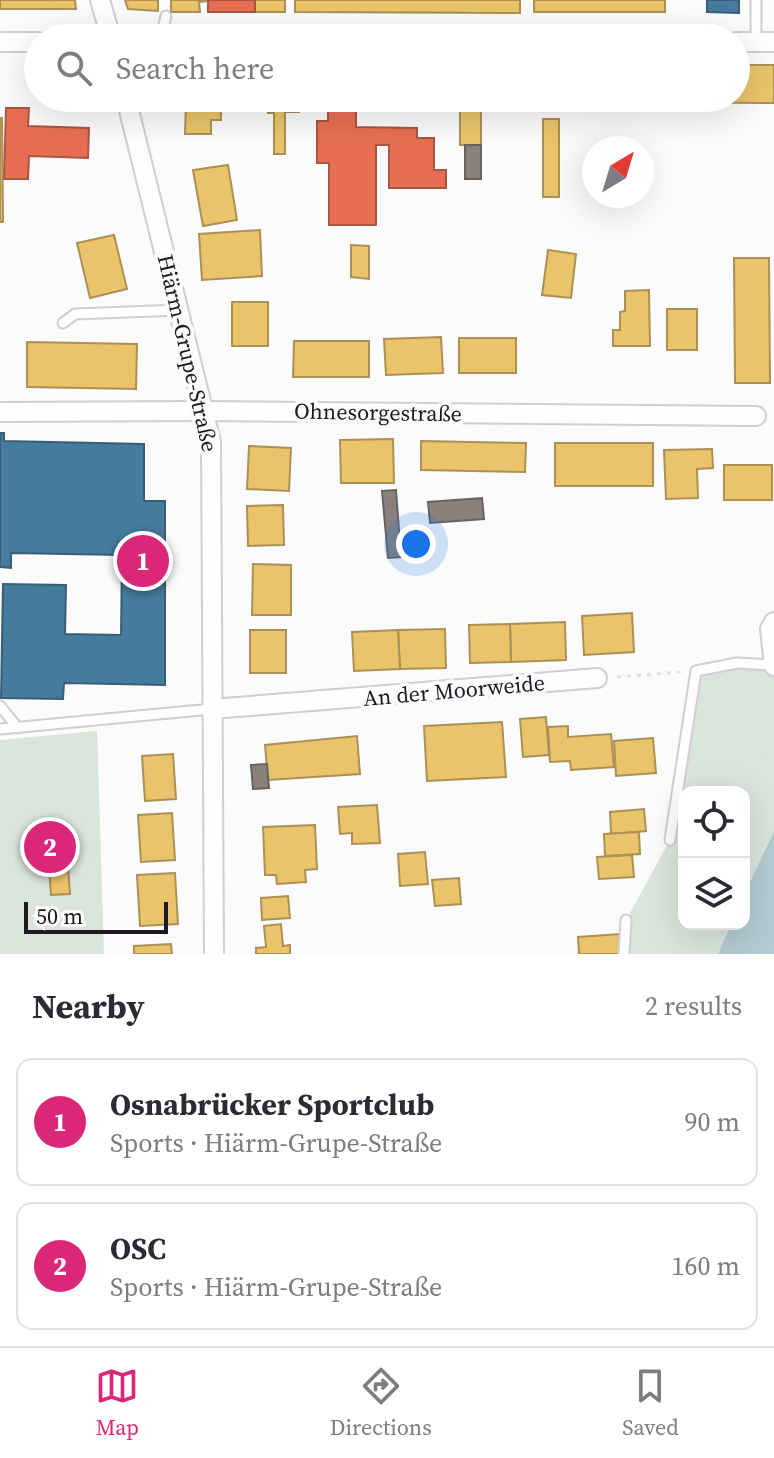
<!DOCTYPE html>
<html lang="en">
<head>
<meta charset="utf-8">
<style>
  :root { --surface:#fff; --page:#f7f7f7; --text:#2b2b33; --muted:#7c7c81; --line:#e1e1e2; --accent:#db2777 }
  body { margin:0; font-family:"Source Serif 4",serif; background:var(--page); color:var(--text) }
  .controls { position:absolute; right:24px; bottom:24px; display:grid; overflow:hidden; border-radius:16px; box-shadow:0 8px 32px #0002 }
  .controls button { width:72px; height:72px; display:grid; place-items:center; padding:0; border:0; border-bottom:2px solid var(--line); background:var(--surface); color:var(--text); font:40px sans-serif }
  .compass { position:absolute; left:582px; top:136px; width:72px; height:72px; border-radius:50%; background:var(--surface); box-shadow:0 8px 32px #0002; rotate:38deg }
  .scale { position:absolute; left:24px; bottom:20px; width:144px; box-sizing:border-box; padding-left:8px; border:4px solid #1f1823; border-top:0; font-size:22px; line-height:28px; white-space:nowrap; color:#1f1823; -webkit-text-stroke:6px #fbfbfb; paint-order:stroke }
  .you { position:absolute; left:416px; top:544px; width:28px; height:28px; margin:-20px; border:6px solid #fff; border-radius:50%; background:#1a73e8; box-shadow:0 0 0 12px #1a73e833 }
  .badge { display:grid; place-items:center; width:52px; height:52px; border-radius:50%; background:var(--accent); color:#fff; font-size:26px; font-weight:700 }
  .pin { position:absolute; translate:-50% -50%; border:4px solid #fff; box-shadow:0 2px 8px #0006 }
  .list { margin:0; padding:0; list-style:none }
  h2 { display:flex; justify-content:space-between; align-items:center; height:104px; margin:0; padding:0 32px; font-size:34px }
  h2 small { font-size:26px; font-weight:400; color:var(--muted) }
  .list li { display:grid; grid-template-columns:52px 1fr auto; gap:24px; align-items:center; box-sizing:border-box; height:128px; margin:0 16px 16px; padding:0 16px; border:2px solid var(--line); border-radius:16px }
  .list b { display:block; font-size:30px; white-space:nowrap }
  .list p { margin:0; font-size:26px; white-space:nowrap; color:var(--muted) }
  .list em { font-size:26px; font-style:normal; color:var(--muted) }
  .icon { flex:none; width:44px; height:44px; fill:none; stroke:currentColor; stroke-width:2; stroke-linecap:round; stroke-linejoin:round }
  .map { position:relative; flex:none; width:774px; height:954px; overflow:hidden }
  .search { position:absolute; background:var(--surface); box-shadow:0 8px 32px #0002; left:24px; right:24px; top:24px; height:88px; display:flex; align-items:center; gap:20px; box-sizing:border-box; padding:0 28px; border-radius:44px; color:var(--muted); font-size:30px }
  .sheet { height:392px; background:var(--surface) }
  nav { display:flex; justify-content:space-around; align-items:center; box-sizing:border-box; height:112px; border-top:2px solid var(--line); background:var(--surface); font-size:22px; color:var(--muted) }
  nav a { display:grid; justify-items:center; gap:4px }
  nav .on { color:var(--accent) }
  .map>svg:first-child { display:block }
  .green { fill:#d9e4db }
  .water { fill:#b2cad1 }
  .homes { fill:#e9c46a; stroke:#ac9055; stroke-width:2 }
  .shops { fill:#e76f51; stroke:#ab5543; stroke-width:2 }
  .public { fill:#457b9d; stroke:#3a5d78; stroke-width:2 }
  .industry { fill:#8a817c; stroke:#6a6261; stroke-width:2 }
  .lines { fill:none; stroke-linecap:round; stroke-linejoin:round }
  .lane-casing { stroke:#d1cdd3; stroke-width:13 }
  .street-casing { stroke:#d1cdd3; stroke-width:22 }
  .path { stroke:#e1e1e1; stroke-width:3; stroke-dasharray:4 6; stroke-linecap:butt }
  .lane { stroke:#fefefe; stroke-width:9 }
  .street { stroke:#fefefe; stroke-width:18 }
  .labels { text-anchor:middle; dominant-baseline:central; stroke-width:8; stroke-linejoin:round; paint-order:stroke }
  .street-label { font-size:22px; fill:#1f1823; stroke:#fbfbfb }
</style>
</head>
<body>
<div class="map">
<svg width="774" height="954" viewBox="0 0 774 954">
  <rect width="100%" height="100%" fill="#fbfbfb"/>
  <g class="green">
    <path d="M 737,663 L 774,665 L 774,831 L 744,895 L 744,792 L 684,792 L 684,924 L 731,924 L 718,954 L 624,954 L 626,920 L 670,840 L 696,671 Z"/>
    <path d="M 97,731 L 104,954 L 0,954 L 0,740 Z"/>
  </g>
  <path class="water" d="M 774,831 L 774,954 L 718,954 L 731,924 L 744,924 L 744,895 Z"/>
  <g class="homes">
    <path d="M 0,0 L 75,0 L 76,9 L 0,9 Z"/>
    <path d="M 125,0 L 158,0 L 158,11 L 128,9 Z"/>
    <path d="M 171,0 L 208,0 L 208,1 L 199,2 L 200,12 L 171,12 Z"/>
    <rect x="255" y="0" width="30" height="12"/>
    <path d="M 295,0 L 520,0 L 520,13 L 295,12 Z"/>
    <rect x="534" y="0" width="131" height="12"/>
    <path d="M 736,65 L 774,65 L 774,103 L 627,102 L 627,98 L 736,98 Z"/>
    <path d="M 170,98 L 265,98 L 265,100 L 221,100 L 221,120 L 211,120 L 211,134 L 185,134 L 186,101 L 170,101 Z"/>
    <path d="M 268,98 L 299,98 L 299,112 L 285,112 L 285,154 L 274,154 L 274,113 L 268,113 Z"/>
    <rect x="302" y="98" width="23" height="13"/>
    <path d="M 390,98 L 545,98 L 545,101 L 417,102 L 417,111 L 390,111 Z"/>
    <rect x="548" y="98" width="36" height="9"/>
    <rect x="460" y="110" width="21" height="35"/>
    <path d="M 0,118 L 2,118 L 3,222 L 0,222 Z"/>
    <rect x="543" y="119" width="16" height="78"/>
    <path d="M 228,165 L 237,220 L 203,226 L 193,170 Z"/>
    <path d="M 260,230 L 262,276 L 202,280 L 199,234 Z"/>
    <path d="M 114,235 L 127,289 L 90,298 L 77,243 Z"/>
    <path d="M 351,245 L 369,246 L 369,279 L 351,277 Z"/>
    <path d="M 548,250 L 576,254 L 571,298 L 542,295 Z"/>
    <path d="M 734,258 L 769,258 L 770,383 L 735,383 Z"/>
    <path d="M 649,290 L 650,346 L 613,346 L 613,330 L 620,330 L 620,312 L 625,311 L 625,291 Z"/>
    <rect x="232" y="302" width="36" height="44"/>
    <rect x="667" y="309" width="30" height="41"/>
    <path d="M 441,337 L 443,373 L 386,375 L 384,339 Z"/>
    <rect x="459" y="338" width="57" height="35"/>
    <path d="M 294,341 L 369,341 L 369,377 L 293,377 Z"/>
    <path d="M 27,342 L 137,344 L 136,389 L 27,387 Z"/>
    <path d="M 393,439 L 394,483 L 341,483 L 340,440 Z"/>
    <path d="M 421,441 L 526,443 L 525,472 L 421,470 Z"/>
    <rect x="555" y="443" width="98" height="43"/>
    <path d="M 249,446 L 291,448 L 289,491 L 247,489 Z"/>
    <path d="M 712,449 L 713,468 L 697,469 L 698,498 L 666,499 L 664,450 Z"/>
    <rect x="724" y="465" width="48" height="35"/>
    <path d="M 283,505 L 284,545 L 248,546 L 247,506 Z"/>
    <path d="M 253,564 L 291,565 L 291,615 L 252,615 Z"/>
    <path d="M 632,613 L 634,652 L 584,655 L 582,616 Z"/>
    <path d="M 565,622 L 566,660 L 511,662 L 510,624 Z"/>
    <path d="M 510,624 L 511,662 L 470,663 L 469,625 Z"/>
    <path d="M 445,629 L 446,668 L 400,669 L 398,630 Z"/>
    <rect x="250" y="630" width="36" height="43"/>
    <path d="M 398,630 L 400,669 L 354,671 L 352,632 Z"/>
    <path d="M 546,717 L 549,755 L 523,757 L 520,719 Z"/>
    <path d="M 502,722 L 506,777 L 427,781 L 424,726 Z"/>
    <path d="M 568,726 L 568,737 L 611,734 L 614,767 L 571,770 L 570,761 L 550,762 L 548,727 Z"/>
    <path d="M 357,736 L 360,774 L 268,780 L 265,745 Z"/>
    <path d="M 653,738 L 656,773 L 616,776 L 614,741 Z"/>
    <path d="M 173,754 L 176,799 L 145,801 L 142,756 Z"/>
    <path d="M 377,805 L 380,843 L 352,844 L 352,833 L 340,834 L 338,807 Z"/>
    <path d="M 644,809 L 646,831 L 611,834 L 610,812 Z"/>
    <path d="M 172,813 L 175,860 L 141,862 L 138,815 Z"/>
    <path d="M 315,825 L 317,869 L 305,870 L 306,882 L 277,884 L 276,875 L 265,875 L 263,827 Z"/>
    <path d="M 639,832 L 640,854 L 605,856 L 604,834 Z"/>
    <path d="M 425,852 L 428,884 L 400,886 L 398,854 Z"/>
    <path d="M 67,853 L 70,894 L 51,895 L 48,854 Z"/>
    <path d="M 632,855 L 634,877 L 599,879 L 597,857 Z"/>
    <path d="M 175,873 L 178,924 L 140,926 L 137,875 Z"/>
    <path d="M 459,878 L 461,904 L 435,906 L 432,880 Z"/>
    <path d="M 288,896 L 290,918 L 262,920 L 261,898 Z"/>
    <path d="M 281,924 L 283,946 L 290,945 L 290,954 L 256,954 L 256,948 L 266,947 L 264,926 Z"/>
    <path d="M 620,934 L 621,954 L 579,954 L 578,937 Z"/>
    <path d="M 171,944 L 172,954 L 134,954 L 134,946 Z"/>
  </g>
  <g class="shops">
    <rect x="208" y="0" width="47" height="12"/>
    <path d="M 328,98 L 356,98 L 356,127 L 417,128 L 417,138 L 434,138 L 434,170 L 446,170 L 446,188 L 389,188 L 389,145 L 376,145 L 376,225 L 329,225 L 329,163 L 317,163 L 317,121 L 328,121 Z"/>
    <path d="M 6,108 L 29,108 L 28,126 L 89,128 L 88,158 L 29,156 L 28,179 L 4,179 Z"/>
  </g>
  <g class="public">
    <path d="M 707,0 L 739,0 L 739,13 L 707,12 Z"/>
    <path d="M 0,433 L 4,433 L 4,441 L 144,444 L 144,501 L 165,501 L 165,685 L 64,683 L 63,699 L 1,698 L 3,584 L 66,585 L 65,634 L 121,635 L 122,555 L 11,553 L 11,568 L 0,567 Z"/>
  </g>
  <g class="industry">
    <rect x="465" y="145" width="16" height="34"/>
    <path d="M 396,490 L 401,557 L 388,558 L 382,491 Z"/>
    <path d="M 482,498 L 484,519 L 430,523 L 428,502 Z"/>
    <path d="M 267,764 L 269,788 L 253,789 L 251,765 Z"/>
  </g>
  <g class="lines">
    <defs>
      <g id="lane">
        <path d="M 161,38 L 166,16"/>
        <path d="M 756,42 L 756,0"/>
        <path d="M 63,323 L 75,314 L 180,310"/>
        <path d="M 0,706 L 18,728"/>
        <path d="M 0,729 L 212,709"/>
        <path d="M 670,840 L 696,671 L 737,663 L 774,665"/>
        <path d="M 624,954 L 626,920"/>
      </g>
      <g id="street">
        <path d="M 100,0 L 111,38"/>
        <path d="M 0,42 L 38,42"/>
        <path d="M 736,42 L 774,42"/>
        <path d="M 126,98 L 211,442 L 214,954"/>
        <path d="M 0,412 L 204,411 L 756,416"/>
        <path d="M 774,622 L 770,629 L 774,666"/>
        <path d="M 212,709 L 597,678"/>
      </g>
    </defs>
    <use href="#lane" class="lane-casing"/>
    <use href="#street" class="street-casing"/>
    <g class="path">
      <path d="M 617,677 L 681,672"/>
      <path d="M 744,798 L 774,716"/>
      <path d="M 670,854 L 670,927 L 675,954"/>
      <path d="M 687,954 L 695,924"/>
    </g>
    <use href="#lane" class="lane"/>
    <use href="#street" class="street"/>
  </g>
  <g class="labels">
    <g class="street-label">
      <text transform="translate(188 353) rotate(77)">Hiärm-Grupe-Straße</text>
      <text transform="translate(378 412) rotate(1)">Ohnesorgestraße</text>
      <text transform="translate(454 690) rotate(-5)">An der Moorweide</text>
    </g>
  </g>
</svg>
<div class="controls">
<button><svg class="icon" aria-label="locate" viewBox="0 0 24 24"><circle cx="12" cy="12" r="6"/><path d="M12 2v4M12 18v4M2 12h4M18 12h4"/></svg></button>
<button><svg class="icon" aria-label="layers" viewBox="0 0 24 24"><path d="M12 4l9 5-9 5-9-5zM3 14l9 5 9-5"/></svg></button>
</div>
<svg class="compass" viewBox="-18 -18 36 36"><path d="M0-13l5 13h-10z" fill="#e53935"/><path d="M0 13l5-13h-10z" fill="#7c7c81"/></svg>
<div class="scale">50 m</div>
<div class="you"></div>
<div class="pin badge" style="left:143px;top:561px">1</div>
<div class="pin badge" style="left:50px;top:847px">2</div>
<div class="search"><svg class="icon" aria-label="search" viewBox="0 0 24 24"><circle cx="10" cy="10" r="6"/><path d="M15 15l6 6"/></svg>Search here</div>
</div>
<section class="sheet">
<h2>Nearby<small>2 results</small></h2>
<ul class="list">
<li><span class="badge">1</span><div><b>Osnabrücker Sportclub</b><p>Sports · Hiärm-Grupe-Straße</p></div><em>90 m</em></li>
<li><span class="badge">2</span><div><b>OSC</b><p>Sports · Hiärm-Grupe-Straße</p></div><em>160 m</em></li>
</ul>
</section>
<nav>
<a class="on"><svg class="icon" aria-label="map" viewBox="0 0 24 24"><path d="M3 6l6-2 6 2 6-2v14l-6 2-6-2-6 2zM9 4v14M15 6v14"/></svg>Map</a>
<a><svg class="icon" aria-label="directions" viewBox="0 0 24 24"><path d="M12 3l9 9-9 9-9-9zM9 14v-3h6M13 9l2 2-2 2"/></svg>Directions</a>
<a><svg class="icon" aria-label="saved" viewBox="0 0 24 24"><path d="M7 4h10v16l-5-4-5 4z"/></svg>Saved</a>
</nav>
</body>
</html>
